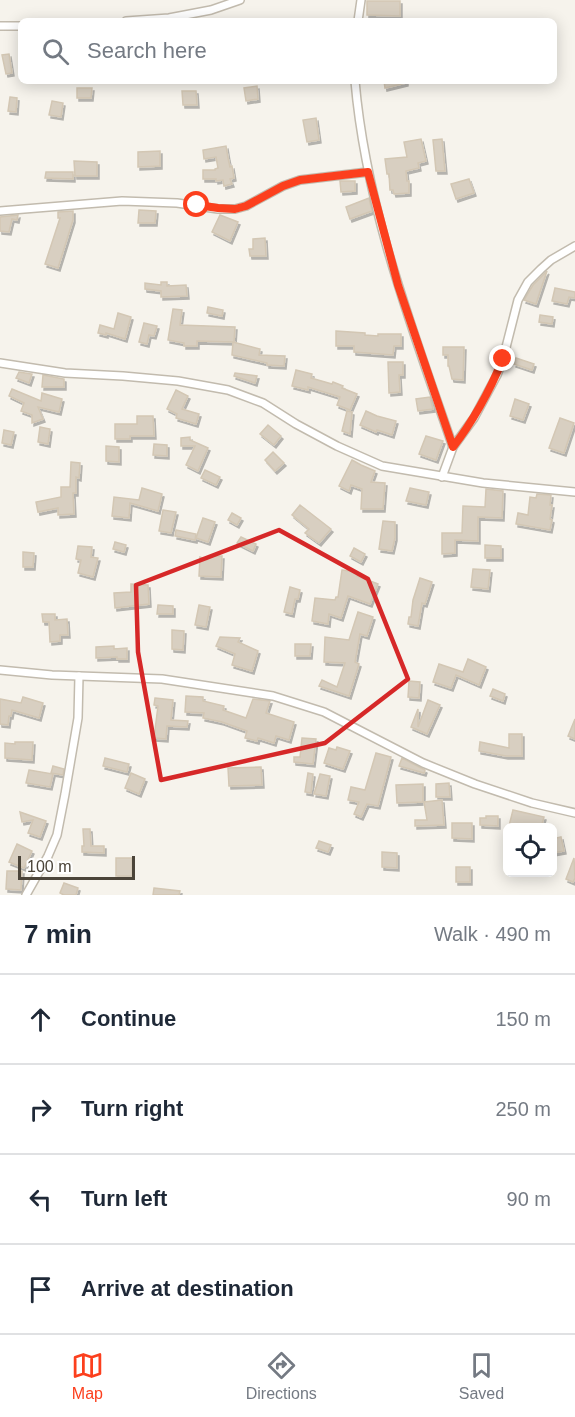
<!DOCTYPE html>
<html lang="en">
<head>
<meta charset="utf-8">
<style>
  :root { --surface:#fff; --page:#f6f6f7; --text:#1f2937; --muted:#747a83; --line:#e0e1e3; --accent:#fc3f1d }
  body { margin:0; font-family:Helvetica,sans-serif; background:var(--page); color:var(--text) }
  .controls { position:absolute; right:18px; bottom:18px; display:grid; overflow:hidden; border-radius:9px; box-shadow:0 3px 15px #0003 }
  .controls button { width:54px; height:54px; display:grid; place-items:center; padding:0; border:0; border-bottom:2px solid var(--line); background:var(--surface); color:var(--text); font:30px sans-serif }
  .scale { position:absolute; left:18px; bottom:15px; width:117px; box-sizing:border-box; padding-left:6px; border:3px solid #4b4439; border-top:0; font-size:16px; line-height:21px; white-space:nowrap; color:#4b4439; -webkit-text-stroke:4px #fff; paint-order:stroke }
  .stop { position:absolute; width:18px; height:18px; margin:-14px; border:4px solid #fc3f1d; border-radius:50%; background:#fff }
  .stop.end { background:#fc3f1d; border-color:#fff; box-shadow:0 2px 6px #0008 }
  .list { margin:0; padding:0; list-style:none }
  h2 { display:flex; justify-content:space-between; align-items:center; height:78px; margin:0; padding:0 24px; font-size:26px }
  h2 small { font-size:20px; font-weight:400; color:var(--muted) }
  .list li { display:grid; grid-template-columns:39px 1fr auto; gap:18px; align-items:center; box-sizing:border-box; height:90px; padding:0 24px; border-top:2px solid var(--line) }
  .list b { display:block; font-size:22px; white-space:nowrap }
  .list em { font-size:20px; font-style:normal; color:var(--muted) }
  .icon { flex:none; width:33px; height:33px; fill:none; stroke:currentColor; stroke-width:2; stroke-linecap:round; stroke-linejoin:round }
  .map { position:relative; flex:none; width:575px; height:895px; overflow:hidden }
  .search { position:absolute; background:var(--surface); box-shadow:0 3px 15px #0003; left:18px; right:18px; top:18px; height:66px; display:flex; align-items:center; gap:15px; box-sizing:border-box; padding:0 21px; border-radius:9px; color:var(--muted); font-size:22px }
  .sheet { height:438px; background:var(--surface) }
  nav { display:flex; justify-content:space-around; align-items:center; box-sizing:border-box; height:84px; border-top:2px solid var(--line); background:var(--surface); font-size:16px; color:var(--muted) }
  nav a { display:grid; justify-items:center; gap:3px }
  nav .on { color:var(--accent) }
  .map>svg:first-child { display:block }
  .building { fill:#d8cfc1; stroke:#d3c7b4; stroke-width:1.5; filter:url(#shadow) }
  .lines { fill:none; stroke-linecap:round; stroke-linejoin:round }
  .street-casing { stroke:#c2bbae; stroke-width:10 }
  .street { stroke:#fff; stroke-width:7 }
  .route { stroke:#fc3f1d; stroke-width:8 }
  .marked { fill:none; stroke:#d62828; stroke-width:4.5; stroke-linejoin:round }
</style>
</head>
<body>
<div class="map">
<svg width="575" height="895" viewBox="0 0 575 895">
  <defs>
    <filter id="shadow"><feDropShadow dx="2" dy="3" stdDeviation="0" flood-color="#0004"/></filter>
  </defs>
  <rect width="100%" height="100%" fill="#f6f3ec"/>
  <g class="building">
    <path d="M 367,1 L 400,1 L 400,16 L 367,15 Z"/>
    <path d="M 9,54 L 12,73 L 6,74 L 2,55 Z"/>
    <path d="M 384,81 L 406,81 L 406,83 L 385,88 Z"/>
    <path d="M 257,86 L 258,99 L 246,101 L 244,88 Z"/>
    <path d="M 77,88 L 92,88 L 91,98 L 77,98 Z"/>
    <path d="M 182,91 L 196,91 L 197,105 L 183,105 Z"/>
    <path d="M 10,97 L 17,98 L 16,112 L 8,111 Z"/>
    <path d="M 52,101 L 63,103 L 61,117 L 49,115 Z"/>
    <path d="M 316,118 L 319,140 L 307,142 L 303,120 Z"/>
    <path d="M 421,139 L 426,161 L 418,163 L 419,168 L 406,171 L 407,181 L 409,181 L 409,193 L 394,194 L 393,190 L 390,190 L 389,174 L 387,174 L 385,159 L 407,157 L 404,142 Z"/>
    <path d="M 442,139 L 445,171 L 436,171 L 433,140 Z"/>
    <path d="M 226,146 L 228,158 L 230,167 L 232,166 L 234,178 L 230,179 L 232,184 L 224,186 L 223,180 L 216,181 L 216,179 L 203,179 L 203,170 L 215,170 L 215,169 L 218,168 L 216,157 L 204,159 L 203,150 Z"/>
    <path d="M 160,151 L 160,166 L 138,167 L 138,152 Z"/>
    <path d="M 74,161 L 97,162 L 97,176 L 75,176 Z"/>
    <path d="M 46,172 L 73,172 L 73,179 L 45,178 Z"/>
    <path d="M 469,179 L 474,193 L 456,199 L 451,184 Z"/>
    <path d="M 340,181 L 355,181 L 355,191 L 341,192 Z"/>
    <path d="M 369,198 L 372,211 L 350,219 L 346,207 Z"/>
    <path d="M 139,210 L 156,211 L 155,223 L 138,223 Z"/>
    <path d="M 73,211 L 73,220 L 58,268 L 45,264 L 60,218 L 58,218 L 58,212 Z"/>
    <path d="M 18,215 L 17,220 L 12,219 L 9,232 L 0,231 L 0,217 Z"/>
    <path d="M 220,215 L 238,222 L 230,241 L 212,232 Z"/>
    <path d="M 265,238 L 266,256 L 250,256 L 249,249 L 253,249 L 253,239 Z"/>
    <path d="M 547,271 L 536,304 L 524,300 L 533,285 Z"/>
    <path d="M 161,282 L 167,282 L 167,286 L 186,285 L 187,296 L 161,297 L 161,291 L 145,289 L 145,283 L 161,285 Z"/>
    <path d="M 555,288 L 575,292 L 575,298 L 569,297 L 567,304 L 552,301 Z"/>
    <path d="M 208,307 L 223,310 L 222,316 L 207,313 Z"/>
    <path d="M 173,309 L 182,310 L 180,325 L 235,327 L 234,342 L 233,342 L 260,349 L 259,355 L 285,356 L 284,366 L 267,365 L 267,363 L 232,355 L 233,342 L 197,341 L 197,346 L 184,346 L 184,343 L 168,340 Z"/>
    <path d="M 118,313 L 131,317 L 125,339 L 106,333 L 106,335 L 98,333 L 100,325 L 114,329 Z"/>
    <path d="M 540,315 L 553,317 L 552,324 L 539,322 Z"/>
    <path d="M 144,323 L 157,326 L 154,336 L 149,335 L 147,344 L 139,342 Z"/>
    <path d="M 336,331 L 365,333 L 365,335 L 378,336 L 378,334 L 401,334 L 401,346 L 394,346 L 393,355 L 354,352 L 354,346 L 336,346 Z"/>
    <path d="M 443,347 L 464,347 L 463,380 L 452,379 L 449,366 L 448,366 L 448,355 L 443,355 Z"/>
    <path d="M 516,358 L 534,364 L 532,370 L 514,364 Z"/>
    <path d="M 388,362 L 403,362 L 403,375 L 399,375 L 400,392 L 389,393 Z"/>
    <path d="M 296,370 L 312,374 L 311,378 L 332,384 L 333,382 L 343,386 L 342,388 L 357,394 L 350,410 L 337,405 L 340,397 L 308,387 L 308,390 L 292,386 Z"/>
    <path d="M 19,372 L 32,374 L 29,383 L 16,378 Z"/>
    <path d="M 235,373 L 257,376 L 255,383 L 234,376 Z"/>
    <path d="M 43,375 L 64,379 L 64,387 L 42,387 Z"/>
    <path d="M 12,389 L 41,401 L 42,393 L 62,399 L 59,412 L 38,407 L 43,419 L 32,423 L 32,415 L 21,411 L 24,403 L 9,396 Z"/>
    <path d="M 176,390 L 188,396 L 182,409 L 199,414 L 196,424 L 176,418 L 177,414 L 167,409 Z"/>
    <path d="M 430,397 L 433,409 L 418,411 L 416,399 Z"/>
    <path d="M 515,399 L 529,404 L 523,420 L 510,416 Z"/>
    <path d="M 347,411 L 352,412 L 350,434 L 342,431 Z"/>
    <path d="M 366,411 L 377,416 L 396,421 L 392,435 L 377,430 L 376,432 L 360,425 Z"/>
    <path d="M 137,416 L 153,416 L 154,436 L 130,436 L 130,439 L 115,439 L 115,424 L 137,424 Z"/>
    <path d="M 560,418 L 574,423 L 564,453 L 549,448 Z"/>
    <path d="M 268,425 L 281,436 L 274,445 L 260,434 Z"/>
    <path d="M 40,427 L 50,429 L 48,444 L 38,442 Z"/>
    <path d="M 4,430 L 14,432 L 11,445 L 2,443 Z"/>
    <path d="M 426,436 L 443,441 L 436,460 L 419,454 Z"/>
    <path d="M 190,437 L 190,440 L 208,448 L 198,471 L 186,465 L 195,446 L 181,446 L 181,438 Z"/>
    <path d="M 154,444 L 167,445 L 167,456 L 153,455 Z"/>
    <path d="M 106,446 L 119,447 L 119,462 L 106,461 Z"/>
    <path d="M 273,452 L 284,463 L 275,471 L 265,460 Z"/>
    <path d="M 352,460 L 361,465 L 375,471 L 371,482 L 385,483 L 383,509 L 361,509 L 362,489 L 351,485 L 349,491 L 339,486 Z"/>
    <path d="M 71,462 L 80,463 L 79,478 L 76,477 L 76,493 L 73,493 L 74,514 L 58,515 L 58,508 L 38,512 L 36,502 L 61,497 L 61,487 L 70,487 Z"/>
    <path d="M 205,470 L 220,477 L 216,485 L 201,478 Z"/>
    <path d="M 142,488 L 162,494 L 158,511 L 130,503 L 129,518 L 112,516 L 114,497 L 139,500 Z"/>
    <path d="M 410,488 L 429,492 L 426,505 L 406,501 Z"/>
    <path d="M 486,489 L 503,491 L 502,518 L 478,517 L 478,541 L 455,540 L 455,553 L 442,554 L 442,533 L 462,533 L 463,506 L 485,507 Z"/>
    <path d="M 537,494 L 551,495 L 550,505 L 552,505 L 550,519 L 552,520 L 550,530 L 516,524 L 518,513 L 528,515 L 530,497 L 536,498 Z"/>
    <path d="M 300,505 L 331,529 L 319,543 L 305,533 L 309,529 L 292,515 Z"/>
    <path d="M 163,510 L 176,512 L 171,533 L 159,531 Z"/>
    <path d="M 232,513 L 241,518 L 237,525 L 228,520 Z"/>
    <path d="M 203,518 L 215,522 L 208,542 L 196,538 Z"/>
    <path d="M 383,521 L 395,522 L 395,538 L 392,551 L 379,549 Z"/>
    <path d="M 176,530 L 196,534 L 195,540 L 175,536 Z"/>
    <path d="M 241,537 L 256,544 L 253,551 L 237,543 Z"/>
    <path d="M 115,542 L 126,545 L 124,552 L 113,549 Z"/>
    <path d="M 485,545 L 501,546 L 501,558 L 485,558 Z"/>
    <path d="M 78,546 L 92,547 L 91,557 L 98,558 L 93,577 L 78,573 L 81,560 L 76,559 Z"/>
    <path d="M 354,548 L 365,554 L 361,562 L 350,556 Z"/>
    <path d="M 23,552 L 34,553 L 33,567 L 23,567 Z"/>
    <path d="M 209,556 L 222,556 L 221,577 L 199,576 L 200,557 L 207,560 Z"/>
    <path d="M 473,569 L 490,570 L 488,589 L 471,587 Z"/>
    <path d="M 342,570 L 357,572 L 357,576 L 378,584 L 370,604 L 348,596 L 341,618 L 329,614 L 328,624 L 312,621 L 315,598 L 335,600 L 336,597 L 338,597 Z"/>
    <path d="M 420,578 L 432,582 L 425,604 L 422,603 L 418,626 L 408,624 L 409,617 L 411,617 L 413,600 Z"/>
    <path d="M 131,584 L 148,585 L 149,604 L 115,608 L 114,593 L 131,592 Z"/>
    <path d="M 290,587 L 300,590 L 298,599 L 295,599 L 292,614 L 284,612 Z"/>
    <path d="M 158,605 L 173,606 L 173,614 L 157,614 Z"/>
    <path d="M 199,605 L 210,607 L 206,627 L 195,625 Z"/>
    <path d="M 358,612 L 373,617 L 367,636 L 360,634 L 355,662 L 359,664 L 349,696 L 319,686 L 322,680 L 337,687 L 345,663 L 324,662 L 325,637 L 349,640 Z"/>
    <path d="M 42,614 L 55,614 L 55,620 L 67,619 L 68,635 L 60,635 L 60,641 L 50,642 L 49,622 L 43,622 Z"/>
    <path d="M 172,630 L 184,631 L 183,650 L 172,649 Z"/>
    <path d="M 220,637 L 240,638 L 238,642 L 258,651 L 252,671 L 232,665 L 235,654 L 216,646 Z"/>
    <path d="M 295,644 L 311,644 L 310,656 L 295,656 Z"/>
    <path d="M 114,646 L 114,649 L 127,648 L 127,659 L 117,659 L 117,657 L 96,658 L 96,647 Z"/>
    <path d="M 468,659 L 486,667 L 479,685 L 456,675 L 451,688 L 433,682 L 439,664 L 463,672 Z"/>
    <path d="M 409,681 L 420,682 L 419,698 L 408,697 Z"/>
    <path d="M 493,689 L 505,694 L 503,701 L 490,696 Z"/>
    <path d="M 186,696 L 203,697 L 203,701 L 224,706 L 223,710 L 246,718 L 253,699 L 270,701 L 266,713 L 294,722 L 289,740 L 276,736 L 274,743 L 258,738 L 257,741 L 245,738 L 247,731 L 222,722 L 203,718 L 204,713 L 185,712 Z"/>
    <path d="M 23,697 L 43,703 L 39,718 L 12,710 L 11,716 L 9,716 L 8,725 L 0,724 L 0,699 L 21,703 Z"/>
    <path d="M 155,698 L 173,700 L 171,720 L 188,721 L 187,727 L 167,726 L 166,739 L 154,738 L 158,706 L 154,705 Z"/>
    <path d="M 428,700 L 440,705 L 427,734 L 411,727 L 418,709 L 418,727 Z"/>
    <path d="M 575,719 L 575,739 L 568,736 Z"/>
    <path d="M 509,734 L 522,734 L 522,756 L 506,756 L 479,751 L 480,742 L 509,748 Z"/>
    <path d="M 302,738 L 316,739 L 313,764 L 294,762 L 294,757 L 300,757 Z"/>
    <path d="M 15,742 L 33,742 L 32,760 L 5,758 L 5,743 L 15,744 Z"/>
    <path d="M 337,747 L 350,751 L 343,769 L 324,763 L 329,748 L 336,750 Z"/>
    <path d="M 376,753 L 391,757 L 378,806 L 367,804 L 361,817 L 354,814 L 359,802 L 348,800 L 351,787 L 365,790 Z"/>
    <path d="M 105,758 L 129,764 L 127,772 L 103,766 Z"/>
    <path d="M 402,758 L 425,770 L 424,773 L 399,766 Z"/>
    <path d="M 53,766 L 64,769 L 63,775 L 51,773 Z"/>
    <path d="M 261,767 L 262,785 L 229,786 L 228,768 Z"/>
    <path d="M 29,770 L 53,774 L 50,787 L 26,783 Z"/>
    <path d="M 131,773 L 145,779 L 139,794 L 125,788 Z"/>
    <path d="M 308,773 L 313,774 L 311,793 L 305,792 Z"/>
    <path d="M 320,774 L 330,776 L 326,796 L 314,794 Z"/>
    <path d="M 449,783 L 450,797 L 436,797 L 436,784 Z"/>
    <path d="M 423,784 L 423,802 L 397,803 L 396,785 Z"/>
    <path d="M 442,800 L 444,825 L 415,826 L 415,820 L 427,820 L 424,802 Z"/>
    <path d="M 513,810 L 544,817 L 541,828 L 515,828 L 509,826 Z"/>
    <path d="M 20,812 L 46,821 L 40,837 L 28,833 L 33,820 L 22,822 Z"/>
    <path d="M 486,816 L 498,816 L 498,826 L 480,825 L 480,818 L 486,818 Z"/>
    <path d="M 452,823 L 472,823 L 472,839 L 452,838 Z"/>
    <path d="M 83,829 L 90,829 L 91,846 L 104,846 L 104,853 L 82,852 L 82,846 L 84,846 Z"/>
    <path d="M 561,837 L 564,851 L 552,853 L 552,839 Z"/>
    <path d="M 319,841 L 331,845 L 328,852 L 316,848 Z"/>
    <path d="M 17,844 L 32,851 L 24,868 L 9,862 Z"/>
    <path d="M 382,852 L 397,853 L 397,868 L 382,867 Z"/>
    <rect x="116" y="858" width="16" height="18"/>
    <path d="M 574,858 L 575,878 L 573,882 L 566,879 Z"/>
    <rect x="456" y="867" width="14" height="15"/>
    <path d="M 7,871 L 22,871 L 21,890 L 6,889 Z"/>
    <path d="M 64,883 L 78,888 L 76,895 L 64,895 L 60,893 Z"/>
    <path d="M 154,888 L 180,891 L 179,895 L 153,895 Z"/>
  </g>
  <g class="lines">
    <defs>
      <g id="street">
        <path d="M 126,21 L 169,18 L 211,10 L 240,0"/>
        <path d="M 358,21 L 361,0"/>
        <path d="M 0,26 L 21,26"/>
        <path d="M 355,81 C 366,208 412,328 453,447"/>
        <path d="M 0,211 L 122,201 L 177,203 L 218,209 L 235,209 L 246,206 L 283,186 L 300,180 L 368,172"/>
        <path d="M 0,363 L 65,373 L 123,376 L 178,381 L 228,390 L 263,403 L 296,424 L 337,446 L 382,466 L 483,483 L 575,492"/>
        <path d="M 442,477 L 453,447 L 474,418 L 497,375 L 503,359 L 518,300 L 528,282 L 541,269 L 551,260 L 575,246"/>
        <path d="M 0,670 L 52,675 L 162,679 L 273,696 L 324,712 L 423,763 L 475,784 L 532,803 L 575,813"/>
        <path d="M 26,895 L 48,856 L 57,835 L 65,794 L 78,718 L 79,676"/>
      </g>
    </defs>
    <use href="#street" class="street-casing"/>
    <use href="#street" class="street"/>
  </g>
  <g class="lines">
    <path class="route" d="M 197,205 L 218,208 L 235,209 L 246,206 L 283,186 L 300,180 L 368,172 L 398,285 L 453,447 C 474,420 490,390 503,359"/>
  </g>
  <path class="marked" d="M 279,530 L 368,579 L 408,679 L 325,743 L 161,780 L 138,652 L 136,585 Z"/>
</svg>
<div class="controls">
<button><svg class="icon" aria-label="locate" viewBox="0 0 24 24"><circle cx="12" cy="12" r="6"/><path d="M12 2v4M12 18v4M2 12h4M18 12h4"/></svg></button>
</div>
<div class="scale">100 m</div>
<div class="stop" style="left:197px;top:205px"></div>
<div class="stop end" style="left:503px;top:359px"></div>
<div class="search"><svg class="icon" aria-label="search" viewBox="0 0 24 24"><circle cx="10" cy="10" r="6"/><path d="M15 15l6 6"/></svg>Search here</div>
</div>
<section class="sheet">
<h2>7 min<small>Walk · 490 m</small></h2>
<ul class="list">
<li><svg class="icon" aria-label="ahead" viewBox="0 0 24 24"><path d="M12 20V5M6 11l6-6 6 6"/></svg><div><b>Continue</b></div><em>150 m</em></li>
<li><svg class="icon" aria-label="right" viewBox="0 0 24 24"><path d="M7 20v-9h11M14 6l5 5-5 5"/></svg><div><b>Turn right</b></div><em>250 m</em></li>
<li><svg class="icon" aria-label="left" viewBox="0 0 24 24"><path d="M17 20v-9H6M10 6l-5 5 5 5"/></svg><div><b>Turn left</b></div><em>90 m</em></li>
<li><svg class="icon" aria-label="arrive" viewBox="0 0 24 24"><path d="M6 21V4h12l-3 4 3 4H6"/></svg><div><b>Arrive at destination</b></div></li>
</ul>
</section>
<nav>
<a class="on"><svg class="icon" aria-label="map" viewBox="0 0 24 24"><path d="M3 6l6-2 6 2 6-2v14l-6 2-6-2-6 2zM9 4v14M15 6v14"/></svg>Map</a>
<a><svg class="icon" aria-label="directions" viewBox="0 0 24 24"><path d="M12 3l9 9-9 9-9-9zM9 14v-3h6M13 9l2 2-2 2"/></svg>Directions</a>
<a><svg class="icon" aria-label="saved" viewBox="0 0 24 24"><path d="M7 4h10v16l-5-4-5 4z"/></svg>Saved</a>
</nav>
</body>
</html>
